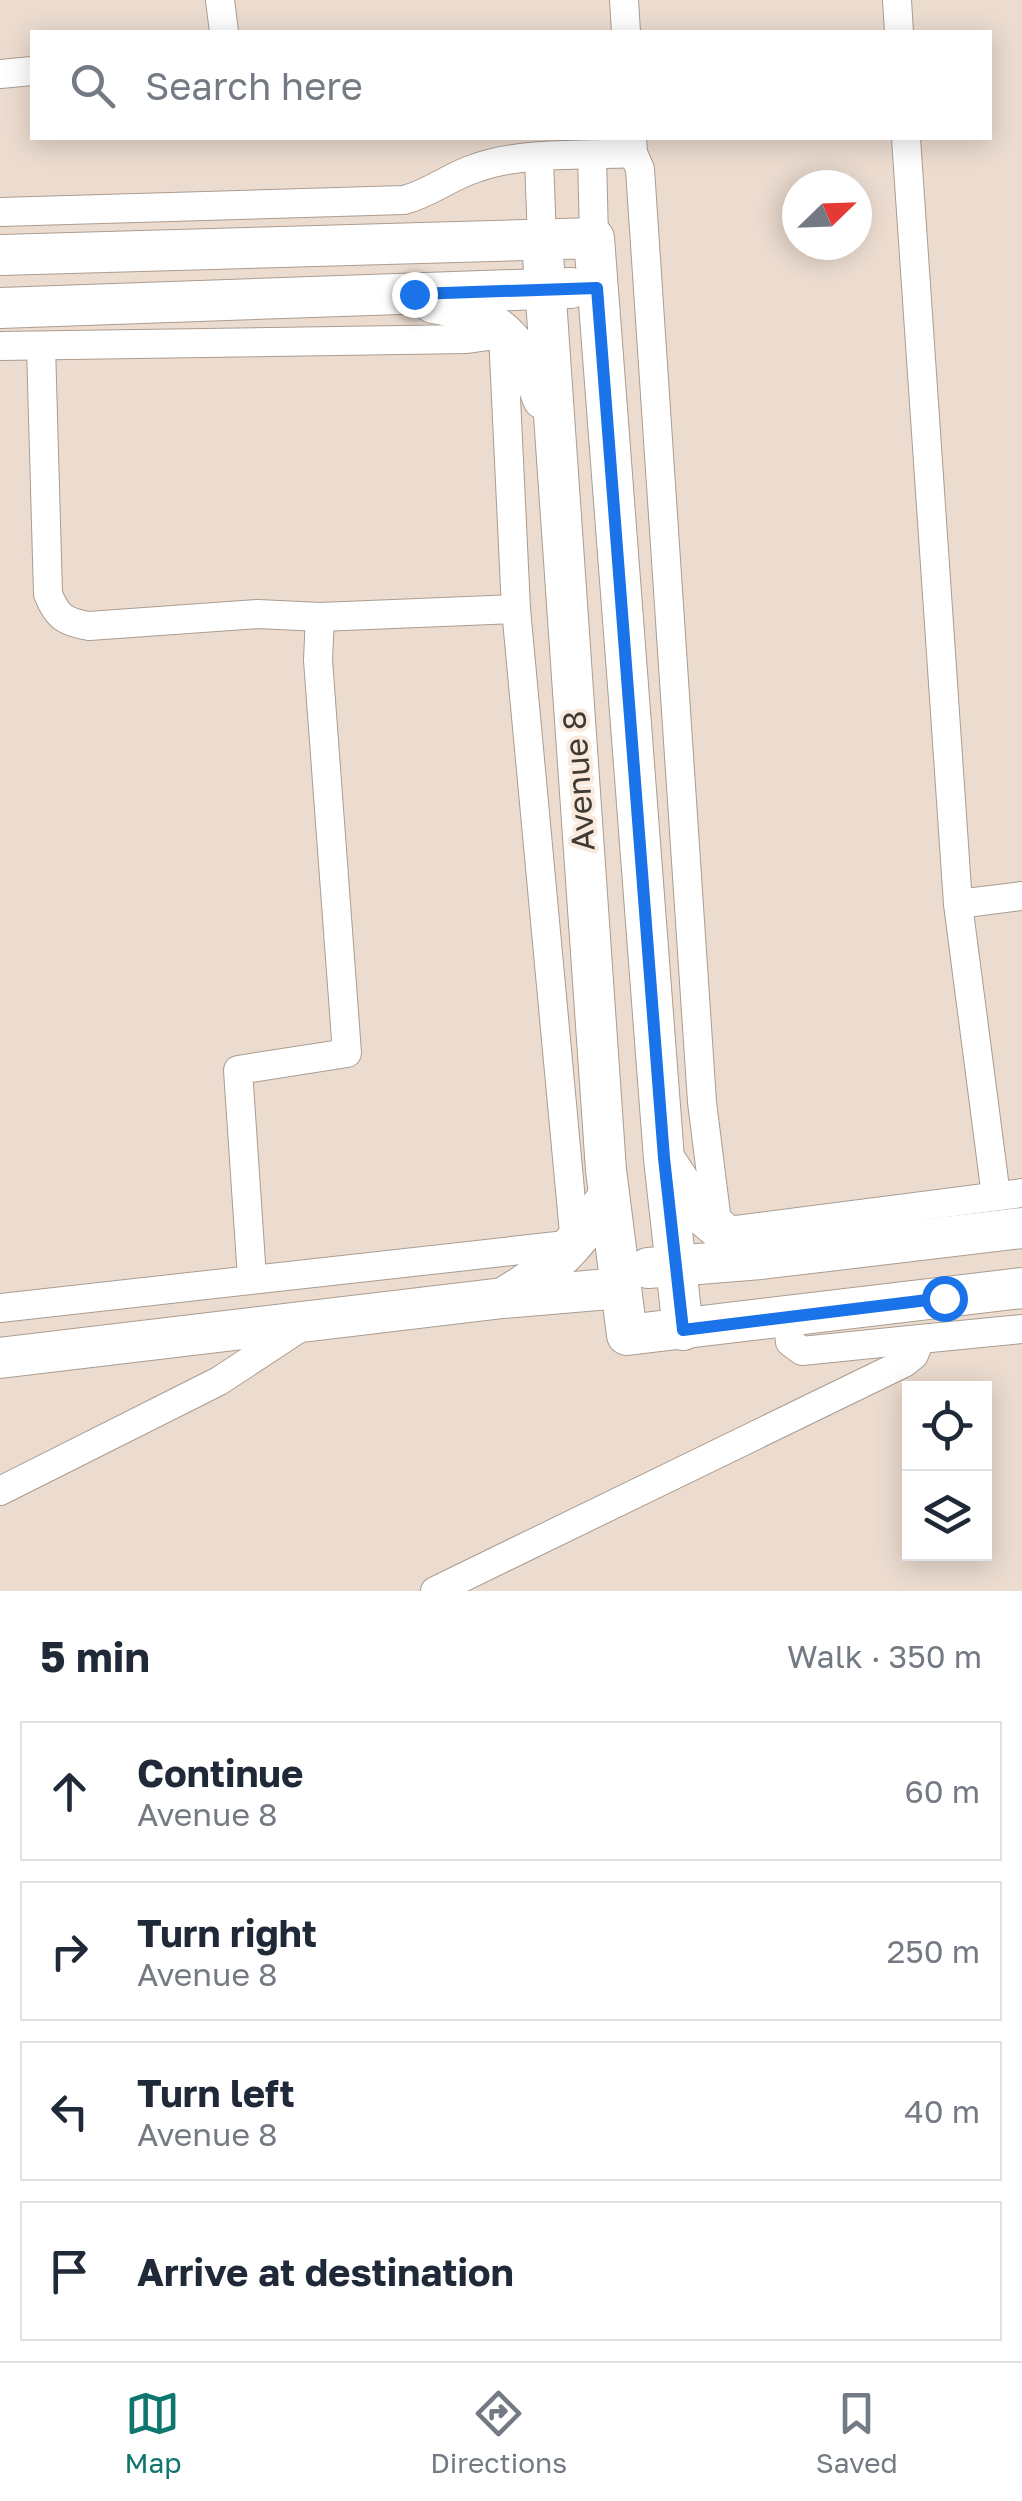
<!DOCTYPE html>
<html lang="en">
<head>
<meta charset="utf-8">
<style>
  :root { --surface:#fff; --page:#f2f2f3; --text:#1f2937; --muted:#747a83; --line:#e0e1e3; --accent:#0f766e }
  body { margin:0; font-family:"Golos Text",sans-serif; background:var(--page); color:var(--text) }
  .controls { position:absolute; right:30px; bottom:30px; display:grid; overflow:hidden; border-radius:0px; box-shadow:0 5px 25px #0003 }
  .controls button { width:90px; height:90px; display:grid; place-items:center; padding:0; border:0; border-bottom:2px solid var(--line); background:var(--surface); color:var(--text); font:50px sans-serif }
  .compass { position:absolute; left:782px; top:170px; width:90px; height:90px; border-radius:50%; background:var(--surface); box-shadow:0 5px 25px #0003; rotate:67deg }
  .stop { position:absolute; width:30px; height:30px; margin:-22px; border:8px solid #1a73e8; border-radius:50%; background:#fff }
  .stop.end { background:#1a73e8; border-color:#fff; box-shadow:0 2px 10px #0008 }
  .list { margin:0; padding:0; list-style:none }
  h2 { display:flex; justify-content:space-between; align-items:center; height:130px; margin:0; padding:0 40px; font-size:42px }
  h2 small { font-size:32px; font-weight:400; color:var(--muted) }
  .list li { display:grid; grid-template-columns:65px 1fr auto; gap:30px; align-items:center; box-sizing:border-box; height:140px; margin:0 20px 20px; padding:0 20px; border:2px solid var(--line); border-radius:0px }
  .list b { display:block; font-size:38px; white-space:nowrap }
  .list p { margin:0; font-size:32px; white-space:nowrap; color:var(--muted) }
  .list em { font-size:32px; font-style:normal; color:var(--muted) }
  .icon { flex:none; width:55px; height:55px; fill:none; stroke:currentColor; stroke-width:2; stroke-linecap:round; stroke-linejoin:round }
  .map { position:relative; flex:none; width:1022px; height:1591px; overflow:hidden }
  .search { position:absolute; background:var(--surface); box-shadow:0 5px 25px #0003; left:30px; right:30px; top:30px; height:110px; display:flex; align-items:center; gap:25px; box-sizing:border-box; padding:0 35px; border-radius:0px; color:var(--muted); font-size:38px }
  .sheet { height:770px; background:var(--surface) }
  nav { display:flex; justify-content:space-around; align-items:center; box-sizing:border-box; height:140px; border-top:2px solid var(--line); background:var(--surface); font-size:28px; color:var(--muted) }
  nav a { display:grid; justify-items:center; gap:5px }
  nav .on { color:var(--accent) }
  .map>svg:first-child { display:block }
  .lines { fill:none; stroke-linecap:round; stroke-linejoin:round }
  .street-casing { stroke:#ab9c90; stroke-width:30 }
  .secondary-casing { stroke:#ab9c90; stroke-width:42 }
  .street { stroke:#fff; stroke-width:28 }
  .secondary { stroke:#fff; stroke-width:40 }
  .route { stroke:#1a73e8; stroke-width:12 }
  .labels { text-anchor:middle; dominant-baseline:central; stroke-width:8; stroke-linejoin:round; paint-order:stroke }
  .street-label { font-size:32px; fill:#403a35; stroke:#f9eadd }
</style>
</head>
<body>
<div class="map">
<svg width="1022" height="1591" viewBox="0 0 1022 1591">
  <rect width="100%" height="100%" fill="#ecdcd0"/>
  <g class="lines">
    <defs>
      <g id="street">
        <path d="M 220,0 L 224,32"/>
        <path d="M 624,0 L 626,32"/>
        <path d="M 897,0 L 899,32"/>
        <path d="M 0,74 L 32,71"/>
        <path d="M 632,138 L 633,153 L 640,169 L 702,1102 L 718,1230"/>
        <path d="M 906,138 L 958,904 L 996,1196"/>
        <path d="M 592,156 L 594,238"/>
        <path d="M 539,158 L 542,241"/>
        <path d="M 0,212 L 404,200 C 431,193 450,176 476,168 C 524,151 583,156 633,153"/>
        <path d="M 0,346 L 467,339 L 503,334 L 516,609 L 575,1244 L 0,1308"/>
        <path d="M 41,346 L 48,594 C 57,617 65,622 89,626 L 258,614 L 320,617 L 516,609"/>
        <path d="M 958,904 L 1022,896"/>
        <path d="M 721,1232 L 1022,1193"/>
        <path d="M 252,1278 L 238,1070 L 347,1053 L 318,660 L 320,617"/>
        <path d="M 787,1317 L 790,1342 L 802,1351 L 920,1339"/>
        <path d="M 0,1491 L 219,1381 L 301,1327"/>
        <path d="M 435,1591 L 904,1363 L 914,1355 L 920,1339 L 1022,1329"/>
      </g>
      <g id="secondary">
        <path d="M 542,241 L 606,1170 L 627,1335 L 1022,1288"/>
        <path d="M 0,255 L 594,238 L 664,1159 L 683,1330"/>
        <path d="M 433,303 C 494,312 523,343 543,399"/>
        <path d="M 0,308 L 571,288"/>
        <path d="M 669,1166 L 700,1213 L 755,1259"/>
        <path d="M 648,1268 L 761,1259 L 1022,1228"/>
        <path d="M 511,1293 C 559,1265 579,1240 609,1195"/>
        <path d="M 0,1358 L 503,1298 L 621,1288"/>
      </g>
    </defs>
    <use href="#street" class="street-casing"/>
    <use href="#secondary" class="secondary-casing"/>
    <use href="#street" class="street"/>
    <use href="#secondary" class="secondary"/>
  </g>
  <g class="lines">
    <path class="route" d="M 414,294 L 597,288 L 664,1158 L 683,1330 L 944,1298"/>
  </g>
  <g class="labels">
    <g class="street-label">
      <text transform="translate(578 781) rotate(-94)">Avenue 8</text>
    </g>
  </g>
</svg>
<div class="controls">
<button><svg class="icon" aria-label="locate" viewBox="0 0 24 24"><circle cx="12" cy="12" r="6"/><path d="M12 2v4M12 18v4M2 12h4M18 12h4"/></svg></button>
<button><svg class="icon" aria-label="layers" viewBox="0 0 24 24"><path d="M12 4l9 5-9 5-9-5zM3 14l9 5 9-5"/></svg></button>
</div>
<svg class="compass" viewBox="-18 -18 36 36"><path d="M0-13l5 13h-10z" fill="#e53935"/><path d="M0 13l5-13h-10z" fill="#747a83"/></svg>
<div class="stop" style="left:944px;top:1298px"></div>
<div class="stop end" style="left:414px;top:294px"></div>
<div class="search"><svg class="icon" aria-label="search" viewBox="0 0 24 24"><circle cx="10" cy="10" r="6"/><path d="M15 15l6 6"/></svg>Search here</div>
</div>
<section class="sheet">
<h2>5 min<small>Walk · 350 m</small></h2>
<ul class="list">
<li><svg class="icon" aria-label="ahead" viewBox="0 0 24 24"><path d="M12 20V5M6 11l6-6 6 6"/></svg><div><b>Continue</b><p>Avenue 8</p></div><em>60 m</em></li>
<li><svg class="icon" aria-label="right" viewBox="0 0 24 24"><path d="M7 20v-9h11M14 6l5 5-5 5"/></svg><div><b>Turn right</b><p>Avenue 8</p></div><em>250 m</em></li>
<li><svg class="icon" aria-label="left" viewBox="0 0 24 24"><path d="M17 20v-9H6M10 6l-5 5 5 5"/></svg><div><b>Turn left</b><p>Avenue 8</p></div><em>40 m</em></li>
<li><svg class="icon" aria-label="arrive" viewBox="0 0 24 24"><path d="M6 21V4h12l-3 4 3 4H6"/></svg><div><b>Arrive at destination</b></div></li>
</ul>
</section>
<nav>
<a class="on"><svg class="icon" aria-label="map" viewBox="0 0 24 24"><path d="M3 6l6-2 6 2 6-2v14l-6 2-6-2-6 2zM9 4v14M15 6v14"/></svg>Map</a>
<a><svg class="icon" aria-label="directions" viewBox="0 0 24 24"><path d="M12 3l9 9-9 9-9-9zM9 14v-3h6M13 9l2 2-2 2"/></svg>Directions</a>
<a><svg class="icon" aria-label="saved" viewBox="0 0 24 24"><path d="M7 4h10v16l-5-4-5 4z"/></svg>Saved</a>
</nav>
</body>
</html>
